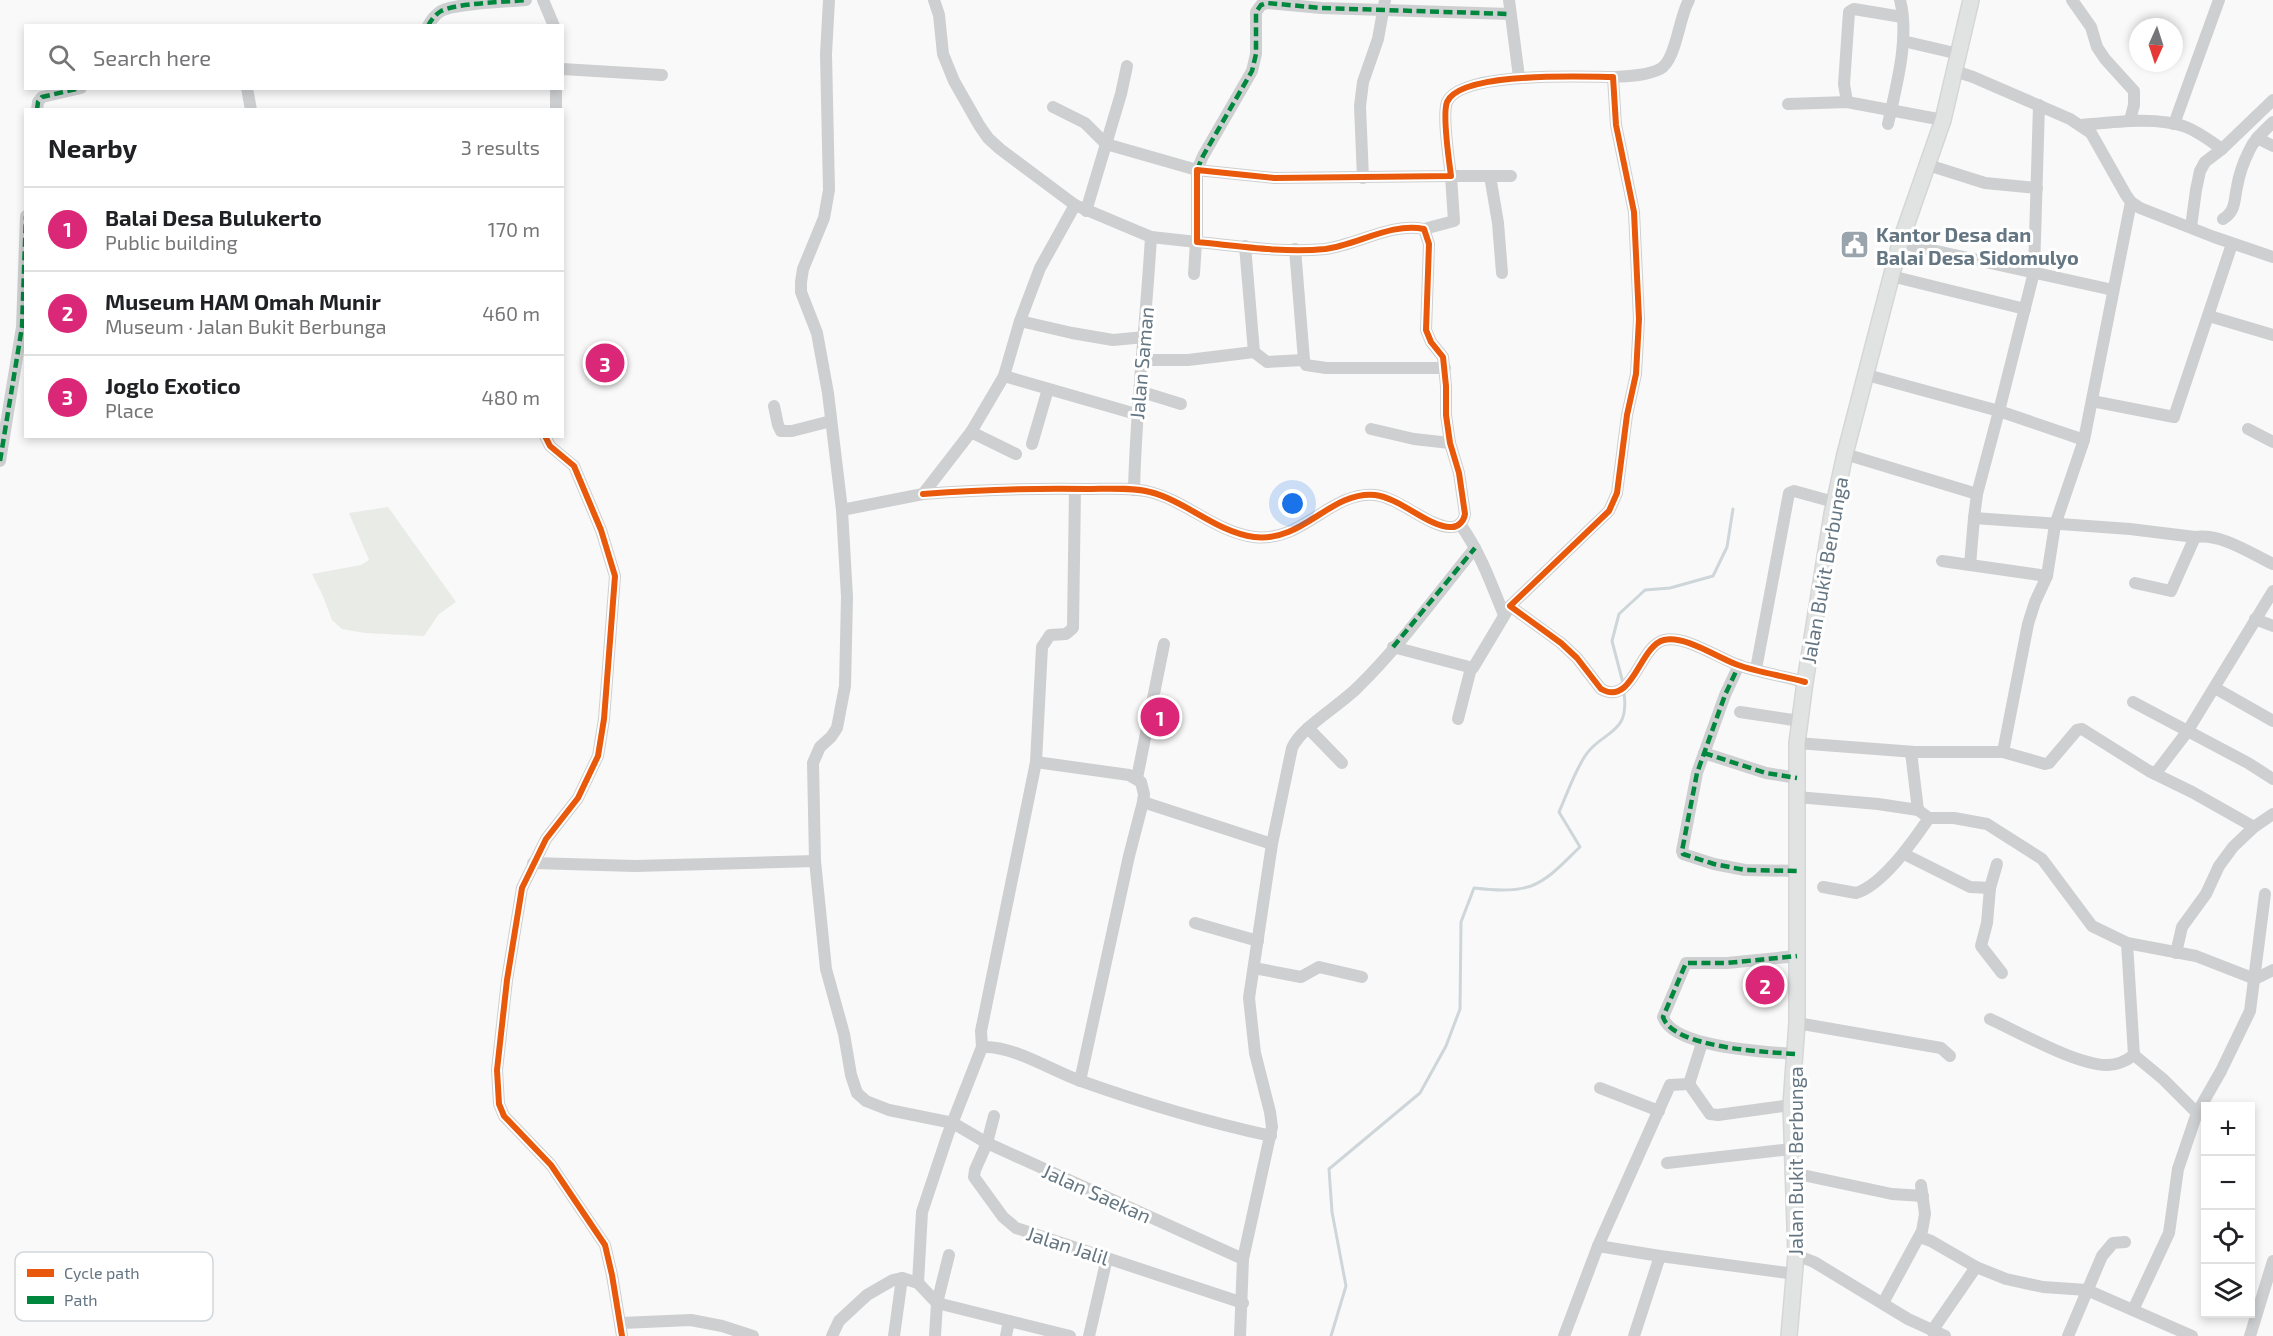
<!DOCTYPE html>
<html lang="en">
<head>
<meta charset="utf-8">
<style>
  :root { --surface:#fff; --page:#f2f2f2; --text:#202124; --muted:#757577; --line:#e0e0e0; --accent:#db2777 }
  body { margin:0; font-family:"Exo 2",sans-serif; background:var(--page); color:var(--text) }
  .controls { position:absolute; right:18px; bottom:18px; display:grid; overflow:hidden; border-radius:0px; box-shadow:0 3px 9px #0003 }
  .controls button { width:54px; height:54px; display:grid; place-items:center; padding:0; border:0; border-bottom:2px solid var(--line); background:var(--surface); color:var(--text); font:30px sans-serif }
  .compass { position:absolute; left:2129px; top:18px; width:54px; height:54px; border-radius:50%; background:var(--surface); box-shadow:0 3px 9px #0003; rotate:183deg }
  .you { position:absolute; left:1293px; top:504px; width:21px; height:21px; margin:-15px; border:4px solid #fff; border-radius:50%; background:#1a73e8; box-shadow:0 0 0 9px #1a73e833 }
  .badge { display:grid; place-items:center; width:39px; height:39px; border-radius:50%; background:var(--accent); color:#fff; font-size:20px; font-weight:700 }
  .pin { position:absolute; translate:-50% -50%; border:3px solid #fff; box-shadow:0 2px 6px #0006 }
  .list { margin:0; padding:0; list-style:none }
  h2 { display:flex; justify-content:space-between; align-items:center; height:78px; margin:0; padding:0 24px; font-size:26px }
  h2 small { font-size:20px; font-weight:400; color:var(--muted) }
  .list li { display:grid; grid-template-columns:39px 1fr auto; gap:18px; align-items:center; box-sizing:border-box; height:84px; padding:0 24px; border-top:2px solid var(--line) }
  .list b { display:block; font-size:22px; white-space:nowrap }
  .list p { margin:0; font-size:20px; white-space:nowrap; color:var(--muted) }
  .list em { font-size:20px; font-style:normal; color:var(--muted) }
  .icon { flex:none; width:33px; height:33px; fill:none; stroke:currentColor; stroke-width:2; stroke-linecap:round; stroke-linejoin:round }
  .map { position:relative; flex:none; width:2273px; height:1336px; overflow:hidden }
  .search { position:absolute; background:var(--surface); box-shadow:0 3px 9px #0003; left:24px; top:24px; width:540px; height:66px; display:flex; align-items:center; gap:15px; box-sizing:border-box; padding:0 21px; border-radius:0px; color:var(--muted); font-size:22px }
  .panel { position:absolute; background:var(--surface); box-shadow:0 3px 9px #0003; left:24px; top:108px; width:540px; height:330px; border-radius:0px }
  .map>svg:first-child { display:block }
  .green { fill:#e8ebe6 }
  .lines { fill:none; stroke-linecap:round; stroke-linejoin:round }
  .stream { stroke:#ced6d9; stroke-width:3 }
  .major-casing { stroke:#d5d6d7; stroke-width:18 }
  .minor { stroke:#cecfd0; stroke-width:12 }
  .major { stroke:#e1e2e2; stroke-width:15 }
  .quiet { stroke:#00873e; stroke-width:4.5; stroke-dasharray:9 4.5; stroke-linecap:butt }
  .cycleway-casing { stroke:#fff; stroke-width:10 }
  .cycleway { stroke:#e8590c; stroke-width:6 }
  .labels { text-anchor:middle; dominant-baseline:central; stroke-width:6; stroke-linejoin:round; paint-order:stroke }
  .poi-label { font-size:20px; font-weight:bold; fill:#657683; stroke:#fff; text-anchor:start }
  .street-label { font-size:20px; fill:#657683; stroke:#fff }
  .key { fill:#fff; stroke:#d1d6da; stroke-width:1.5 }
  .key-label { font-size:16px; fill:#657683 }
</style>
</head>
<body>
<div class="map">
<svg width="2273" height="1336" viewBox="0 0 2273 1336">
  <rect width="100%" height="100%" fill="#f9f9f9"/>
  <path class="green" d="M 388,507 L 456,602 L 439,614 L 424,636 L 365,633 L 342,629 L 332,620 L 323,596 L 312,574 L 361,565 L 369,560 L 349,513 Z"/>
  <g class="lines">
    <g class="stream">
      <path d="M 1623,683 L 1612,641 L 1619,614 L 1645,590 L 1670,588 L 1713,576 L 1727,547 L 1733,509"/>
      <path d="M 1331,1336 L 1346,1286 L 1332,1212 L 1329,1169 L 1420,1093 L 1446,1046 L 1460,1009 L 1461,922 L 1474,888 C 1492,890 1513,892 1531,886 C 1550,879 1566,860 1580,847 L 1559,812 C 1567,794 1574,773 1585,756 C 1602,730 1630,736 1624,693"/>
    </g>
    <defs>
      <path id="major" d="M 1789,1336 L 1796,1255 L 1791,1105 L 1797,1023 L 1797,743 L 1805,682 L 1832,514 L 1845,454 L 1900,243 L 1943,120 L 1971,0"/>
    </defs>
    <use href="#major" class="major-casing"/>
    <g class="minor">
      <path d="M 543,0 L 554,26"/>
      <path d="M 934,0 L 939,15 L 943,54 L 954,81 L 979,125 L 988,138 L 1000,149 L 1075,205 L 1151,237 L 1197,242"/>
      <path d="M 1509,0 L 1519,77"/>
      <path d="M 2072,0 L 2091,27 L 2097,47 L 2105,59 L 2134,91 L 2134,105 L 2130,120"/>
      <path d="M 428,26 C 431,20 435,15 441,11 C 457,3 506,2 526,0"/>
      <path d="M 1903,41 L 1959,54"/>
      <path d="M 562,69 L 662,75"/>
      <path d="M 1955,71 L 1973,77 L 2070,119 L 2091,133 L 2126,195 L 2131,202 L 2140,208 L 2214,237 L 2273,257"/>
      <path d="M 1613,77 C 1628,76 1646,76 1660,69 C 1676,61 1679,17 1689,0"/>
      <path d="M 247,88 L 251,110"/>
      <path d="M 556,88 L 556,110"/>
      <path d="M 1847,102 L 1844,84 L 1849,12 L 1854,9 L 1902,17"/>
      <path d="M 1788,104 L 1847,102 L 1943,120"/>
      <path d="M 2039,105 L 2034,272 L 1999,411 L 2084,440"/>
      <path d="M 1053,107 L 1085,123 L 1106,144 L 1197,170 L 1203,156 L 1252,71 L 1256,54 L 1256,12 L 1261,5 L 1267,3 L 1321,8 L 1510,14"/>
      <path d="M 37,110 L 38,102 L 42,97 L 81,88"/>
      <path d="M 1888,124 C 1896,87 1910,38 1900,0"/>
      <path d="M 2174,124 L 2219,0"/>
      <path d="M 2082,125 C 2113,122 2157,116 2186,127 C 2199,132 2210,141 2222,149"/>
      <path d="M 2257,138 L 2273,146"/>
      <path d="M 1928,165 L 1985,183 L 2037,188"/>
      <path d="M 1490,176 L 1498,223 L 1502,273"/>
      <path d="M 1363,178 L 1360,106 L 1363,82 L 1378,39 L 1385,0"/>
      <path d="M 1086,211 L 1121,94 L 1127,66"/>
      <path d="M 2223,219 C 2236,211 2234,200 2237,187 C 2239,175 2244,161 2249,151 C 2254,139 2264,131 2273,122"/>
      <path d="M 2191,227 L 2196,190 L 2200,171 L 2205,162 L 2222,149 L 2273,100"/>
      <path d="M 1424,229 L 1454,221 L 1451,176 L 1511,176"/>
      <path d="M 1900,243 L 2113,290"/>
      <path d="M 1295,249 L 1304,360 L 1306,365 L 1326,368 L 1445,368"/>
      <path d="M 1194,274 L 1196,242"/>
      <path d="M 1891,276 L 2025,309"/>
      <path d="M 2209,316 L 2273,335"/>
      <path d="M 1020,321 L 1072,333 L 1113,340 L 1145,337"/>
      <path d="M 1254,352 L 1267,362 L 1304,360"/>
      <path d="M 1141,360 L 1188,360 L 1254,352 L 1245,246"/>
      <path d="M 1867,375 L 1999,411 L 1977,494 L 1974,518 L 2130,529 L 2195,537 C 2221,533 2250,553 2273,564"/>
      <path d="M 1004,376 L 1136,414"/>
      <path d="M 1139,391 L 1181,404"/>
      <path d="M 2092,401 L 2174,417 L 2232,244"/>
      <path d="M 774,406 L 778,425 L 781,431 L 792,431 L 831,421"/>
      <path d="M 1371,429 L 1414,439 L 1450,443"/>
      <path d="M 2248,429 L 2273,442"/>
      <path d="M 971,432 L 1016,454"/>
      <path d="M 545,436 L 550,446 L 574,466 L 601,530 L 615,576 L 604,719 L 598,756 L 578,798 L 546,839 L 522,888 L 507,980 L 497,1070 L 499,1104 L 504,1116 L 551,1165 L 605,1245 L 612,1275 L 622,1336"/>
      <path d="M 1032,444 L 1048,389"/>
      <path d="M 1845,454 L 1977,494"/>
      <path d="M 0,461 L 22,327 L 26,216"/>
      <path d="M 1134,490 C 1136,405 1146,321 1151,237"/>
      <path d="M 923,494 C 978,490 1032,488 1086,489 C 1107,489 1130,487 1150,492 C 1186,501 1216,532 1254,537 C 1303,543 1330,491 1375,495 C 1400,498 1429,527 1450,527 C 1458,528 1464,521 1465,514 L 1459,473 L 1450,443 L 1446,415 L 1446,386 L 1443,357 L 1431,342 L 1426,330 L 1429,244 L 1424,229 C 1392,222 1357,245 1325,249 C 1283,253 1239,246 1197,242 L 1197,170 L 1274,178 L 1451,176 C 1449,160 1442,115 1447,102 C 1461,71 1582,77 1613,77 L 1616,125 L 1634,212 L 1639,319 L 1636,374 L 1627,415 L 1617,493 L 1609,511 L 1510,606 L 1561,643 L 1577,658 L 1601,689 C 1633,707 1639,646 1664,640 C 1685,635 1718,658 1738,665 C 1757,672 1784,676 1805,682"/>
      <path d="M 842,510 L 923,494 L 971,432 L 1004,376 L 1020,321 L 1040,268 L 1075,205"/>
      <path d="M 1460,524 C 1480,552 1491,583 1504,615"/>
      <path d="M 1942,561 L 2047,576"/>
      <path d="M 1970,565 L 1974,518"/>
      <path d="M 2135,583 L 2171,591 L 2195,537"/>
      <path d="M 2255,619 L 2273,626"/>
      <path d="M 1393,647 L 1473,668 L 1510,606"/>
      <path d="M 1739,665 L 1725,695 L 1697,773 L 1682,851 L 1683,854 L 1714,864 L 1745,870 L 1798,871"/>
      <path d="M 1756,669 L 1789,493 L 1794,491 L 1834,502"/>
      <path d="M 2215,688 L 2273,721"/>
      <path d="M 2133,702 L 2248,763 L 2273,779"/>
      <path d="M 1740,712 L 1800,721"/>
      <path d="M 1458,719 L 1471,668"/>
      <path d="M 1308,728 L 1342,763"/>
      <path d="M 1797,743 L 1915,752 L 2003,752 L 2045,764 L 2049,763 L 2077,730 L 2082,729 L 2149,771 L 2192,792 L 2254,827"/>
      <path d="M 1911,752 L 1918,810"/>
      <path d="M 2003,752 L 2028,624 L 2035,602 L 2047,576 L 2055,525 L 2084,440 L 2131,202"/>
      <path d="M 1704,753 L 1766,773 L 1797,778"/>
      <path d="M 1036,762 L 1129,775 L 1141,782 L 1144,794 L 1143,802 L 1129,856 L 1080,1081"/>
      <path d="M 2155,774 L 2187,732 L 2273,591"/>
      <path d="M 1137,778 L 1164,644"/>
      <path d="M 1797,797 L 1878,804 L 1918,810 L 1929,818 C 1913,841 1883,885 1856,893 L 1823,887"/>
      <path d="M 1143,802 L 1272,844"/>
      <path d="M 1929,818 L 1954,818 L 1987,824 L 2042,859 L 2092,926 L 2127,943 L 2196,956 L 2255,979 L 2273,970"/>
      <path d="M 1904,854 L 1970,887 L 1990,888 L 1987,923 L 1981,946 L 2002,973"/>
      <path d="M 815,861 L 813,763 L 820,747 L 831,737 L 837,728 L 845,686 L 847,597 L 842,510 L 828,393 L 817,333 L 801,292 L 801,282 L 803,269 L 824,218 L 829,190 L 826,54 L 829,0"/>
      <path d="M 533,863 L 635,866 L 815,861 L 826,969 L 844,1034 L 851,1075 L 857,1093 L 866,1101 L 889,1110 L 953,1123 L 987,1143 L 1243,1259"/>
      <path d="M 1990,888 L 1997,864"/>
      <path d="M 1195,923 L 1258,941"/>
      <path d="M 2176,953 L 2182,927 L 2206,894 L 2219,866 L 2233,847 L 2254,827 L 2273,814"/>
      <path d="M 1254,968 L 1301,977 L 1319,967 L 1362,977"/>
      <path d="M 1990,1019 C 2019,1032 2078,1066 2108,1065 C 2118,1065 2126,1061 2134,1055 L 2127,943"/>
      <path d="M 1797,1023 L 1941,1048 L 1950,1056"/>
      <path d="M 982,1047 C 1013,1045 1052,1071 1081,1081 C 1143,1103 1207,1122 1271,1136"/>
      <path d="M 1795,1054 C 1766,1052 1673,1048 1663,1017 L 1686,963 L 1727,963 L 1797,956"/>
      <path d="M 1689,1084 L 1710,1114 L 1718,1115 L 1791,1105"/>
      <path d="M 1600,1088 L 1659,1111"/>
      <path d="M 2197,1113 L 2221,1071 L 2250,1011 L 2265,894"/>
      <path d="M 994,1116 L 987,1143 L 975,1170 L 974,1177 L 1003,1217 L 1016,1228 L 1243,1303"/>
      <path d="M 1667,1163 L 1791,1149"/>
      <path d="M 1793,1173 L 1892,1194 L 1923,1196"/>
      <path d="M 1920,1237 L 1931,1241 L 1976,1267 L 2006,1279 L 2043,1287 L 2087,1290 L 2192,1336"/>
      <path d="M 1598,1246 L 1660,1256 L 1795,1274"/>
      <path d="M 1796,1255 L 1814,1262 L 1908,1319 L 1945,1336"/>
      <path d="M 918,1283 L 922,1212 L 948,1134 L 982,1047 L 981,1031 L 1036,762 L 1042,647 L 1050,635 L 1066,634 L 1073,628 L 1075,489"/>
      <path d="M 1883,1303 L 1922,1231 L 1925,1214 L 1921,1185"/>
      <path d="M 2133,1310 L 2169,1233 L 2178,1169 L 2197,1113 L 2163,1079 L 2134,1055"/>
      <path d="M 621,1323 L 691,1320 L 722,1326 L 753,1336"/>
      <path d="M 1932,1331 L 1976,1267"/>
      <path d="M 832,1336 L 839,1321 L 867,1295 L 893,1280 L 902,1278 L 918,1283 L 937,1303 L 1070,1336"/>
      <path d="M 894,1336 L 902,1278"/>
      <path d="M 935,1336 L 937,1303 L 949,1255"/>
      <path d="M 1006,1336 L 1009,1321"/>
      <path d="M 1089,1336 L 1107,1258"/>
      <path d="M 1240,1336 L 1243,1259 L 1272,1127 L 1270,1112 L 1255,1053 L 1249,998 L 1272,844 L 1292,748 C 1301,727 1341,705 1359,686 C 1400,646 1438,593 1475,548"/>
      <path d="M 1564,1336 L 1598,1246 L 1670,1085 L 1689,1084 L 1702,1043"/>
      <path d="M 1634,1336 L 1660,1256"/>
      <path d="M 2068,1336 L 2102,1256 L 2113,1243 L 2125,1242"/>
      <path d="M 2250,1336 L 2273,1261"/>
    </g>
    <use href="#major" class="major"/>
    <g class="quiet">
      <path d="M 428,26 C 431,20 435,15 441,11 C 457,3 506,2 526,0"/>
      <path d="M 37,110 L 38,102 L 42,97 L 81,88"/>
      <path d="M 1197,170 L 1203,156 L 1252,71 L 1256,54 L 1256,12 L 1261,5 L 1267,3 L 1321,8 L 1510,14"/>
      <path d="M 0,461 L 22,327 L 26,216"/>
      <path d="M 1393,647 L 1475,548"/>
      <path d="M 1744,666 L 1739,665 L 1725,695 L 1697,773 L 1682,851 L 1683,854 L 1714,864 L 1745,870 L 1798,871"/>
      <path d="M 1704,753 L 1766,773 L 1797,778"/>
      <path d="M 1795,1054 C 1766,1052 1673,1048 1663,1017 L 1686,963 L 1727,963 L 1797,956"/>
    </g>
    <defs>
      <g id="cycleway">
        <path d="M 545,436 L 550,446 L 574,466 L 601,530 L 615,576 L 604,719 L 598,756 L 578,798 L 546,839 L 522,888 L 507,980 L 497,1070 L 499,1104 L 504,1116 L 551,1165 L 605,1245 L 612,1275 L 622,1336"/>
        <path d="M 923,494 C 978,490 1032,488 1086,489 C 1107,489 1130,487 1150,492 C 1186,501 1216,532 1254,537 C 1303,543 1330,491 1375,495 C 1400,498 1429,527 1450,527 C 1458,528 1464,521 1465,514 L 1459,473 L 1450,443 L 1446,415 L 1446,386 L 1443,357 L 1431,342 L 1426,330 L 1429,244 L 1424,229 C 1392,222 1357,245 1325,249 C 1283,253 1239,246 1197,242 L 1197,170 L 1274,178 L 1451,176 C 1449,160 1442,115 1447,102 C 1461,71 1582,77 1613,77 L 1616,125 L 1634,212 L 1639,319 L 1636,374 L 1627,415 L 1617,493 L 1609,511 L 1510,606 L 1561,643 L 1577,658 L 1601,689 C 1633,707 1639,646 1664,640 C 1685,635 1718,658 1738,665 C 1757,672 1784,676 1805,682"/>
      </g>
    </defs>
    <use href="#cycleway" class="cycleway-casing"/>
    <use href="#cycleway" class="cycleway"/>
  </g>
  <defs>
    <symbol id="civic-square" viewBox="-11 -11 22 22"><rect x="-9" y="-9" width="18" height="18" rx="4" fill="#99a4ac" stroke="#fff"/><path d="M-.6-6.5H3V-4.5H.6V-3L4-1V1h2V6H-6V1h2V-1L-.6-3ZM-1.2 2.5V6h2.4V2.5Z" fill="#fff"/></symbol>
  </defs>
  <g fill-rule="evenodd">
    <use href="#civic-square" x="1838" y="228" width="33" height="33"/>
  </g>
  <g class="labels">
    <g class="poi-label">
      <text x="1876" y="234">Kantor Desa dan<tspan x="1876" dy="23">Balai Desa Sidomulyo</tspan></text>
    </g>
    <g class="street-label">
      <text transform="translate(1141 363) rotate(-85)">Jalan Saman</text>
      <text transform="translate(1824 570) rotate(-80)">Jalan Bukit Berbunga</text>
      <text transform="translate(1795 1161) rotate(-90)">Jalan Bukit Berbunga</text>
      <text transform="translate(1097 1193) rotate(24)">Jalan Saekan</text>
      <text transform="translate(1068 1245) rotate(18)">Jalan Jalil</text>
    </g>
  </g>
  <rect x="15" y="1252" width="198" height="69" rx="9" class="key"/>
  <rect x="27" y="1269" width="27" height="8" fill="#e8590c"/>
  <rect x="27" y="1296" width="27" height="8" fill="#00873e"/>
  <g class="key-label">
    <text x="64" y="1279">Cycle path</text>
    <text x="64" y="1306">Path</text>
  </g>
</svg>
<div class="controls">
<button>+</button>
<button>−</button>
<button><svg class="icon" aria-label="locate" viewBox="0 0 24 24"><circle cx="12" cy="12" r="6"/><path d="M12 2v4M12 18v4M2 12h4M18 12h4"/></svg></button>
<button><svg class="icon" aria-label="layers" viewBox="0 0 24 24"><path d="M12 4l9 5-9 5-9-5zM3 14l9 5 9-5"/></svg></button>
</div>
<svg class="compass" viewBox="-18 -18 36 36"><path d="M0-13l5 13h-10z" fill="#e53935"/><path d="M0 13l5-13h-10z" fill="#757577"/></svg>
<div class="you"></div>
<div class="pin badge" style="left:1160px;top:717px">1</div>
<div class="pin badge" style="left:1765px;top:985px">2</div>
<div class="pin badge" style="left:605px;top:363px">3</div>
<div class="search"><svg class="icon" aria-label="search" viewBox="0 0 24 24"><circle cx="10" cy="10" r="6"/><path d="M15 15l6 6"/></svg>Search here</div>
<section class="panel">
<h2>Nearby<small>3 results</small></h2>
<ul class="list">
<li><span class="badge">1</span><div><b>Balai Desa Bulukerto</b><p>Public building</p></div><em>170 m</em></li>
<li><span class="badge">2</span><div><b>Museum HAM Omah Munir</b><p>Museum · Jalan Bukit Berbunga</p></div><em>460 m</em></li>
<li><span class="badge">3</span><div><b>Joglo Exotico</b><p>Place</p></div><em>480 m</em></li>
</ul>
</section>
</div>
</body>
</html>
